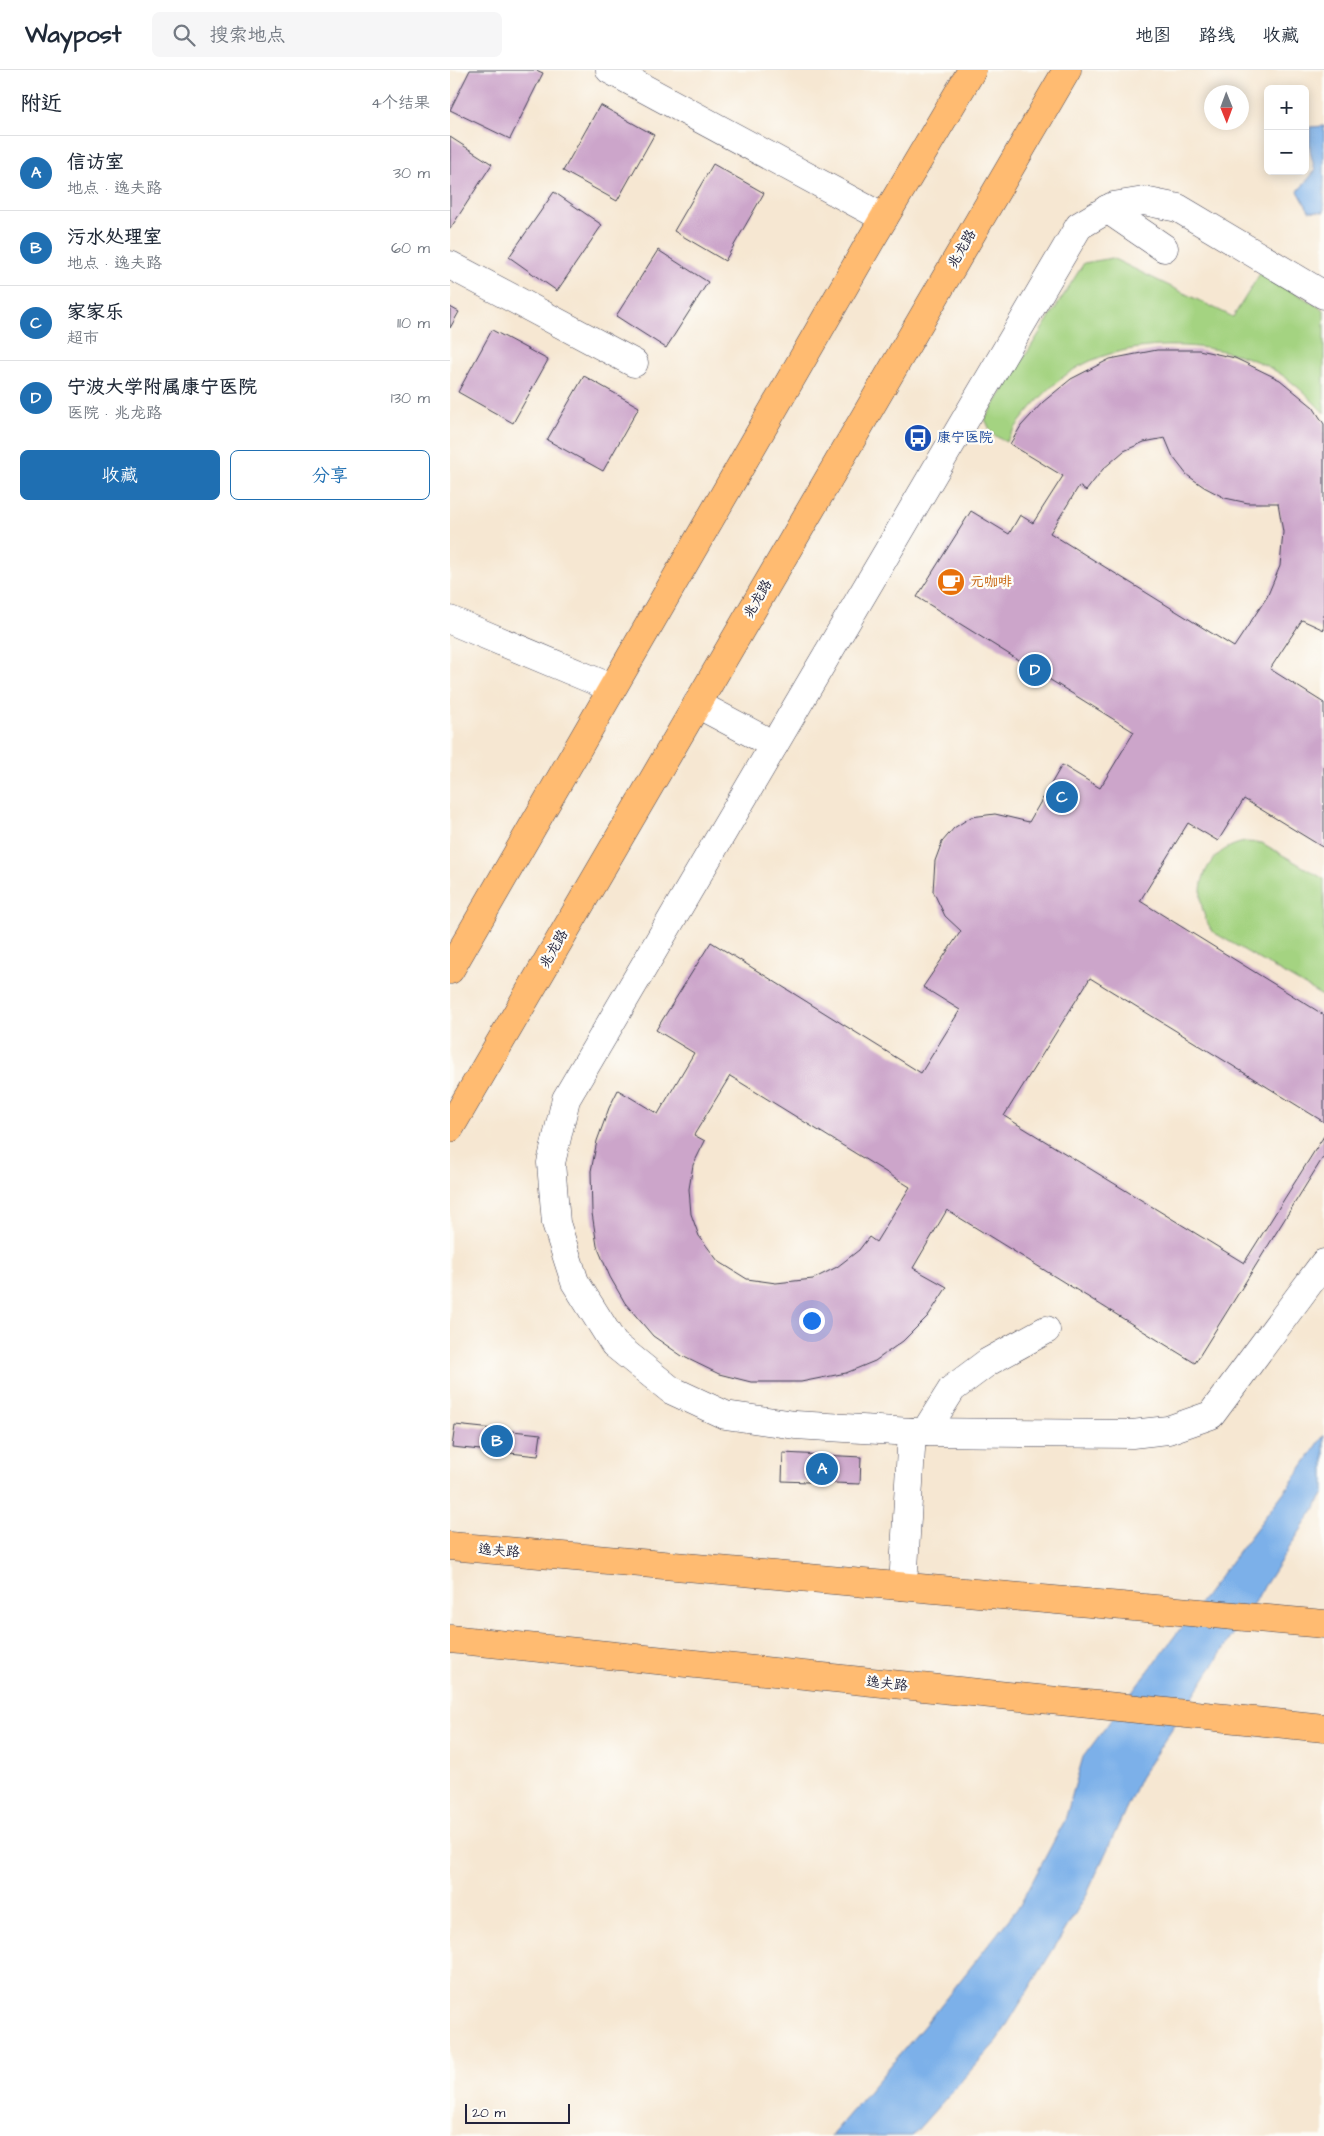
<!DOCTYPE html>
<html lang="zh">
<head>
<meta charset="utf-8">
<style>
  :root { --surface:#fff; --page:#f6f6f7; --text:#1f2937; --muted:#747a83; --line:#e0e1e3; --accent:#1f6fb2 }
  body { margin:0; font-family:"Architects Daughter","LXGW WenKai TC",sans-serif; background:var(--page); color:var(--text) }
  .controls { position:absolute; right:15px; top:15px; display:grid; overflow:hidden; border-radius:8px; box-shadow:0 2px 12px #0003 }
  .controls button { width:45px; height:45px; display:grid; place-items:center; padding:0; border:0; border-bottom:1px solid var(--line); background:var(--surface); color:var(--text); font:25px sans-serif }
  .compass { position:absolute; left:754px; top:15px; width:45px; height:45px; border-radius:50%; background:var(--surface); box-shadow:0 2px 12px #0003; rotate:179deg }
  .scale { position:absolute; left:15px; bottom:12px; width:105px; box-sizing:border-box; padding-left:5px; border:2px solid #22223b; border-top:0; font-size:14px; line-height:18px; white-space:nowrap; color:#22223b; -webkit-text-stroke:4px #fdfcf7; paint-order:stroke }
  .you { position:absolute; left:361px; top:1250px; width:18px; height:18px; margin:-12px; border:4px solid #fff; border-radius:50%; background:#1a73e8; box-shadow:0 0 0 8px #1a73e833 }
  .badge { display:grid; place-items:center; width:32px; height:32px; border-radius:50%; background:var(--accent); color:#fff; font-size:16px; font-weight:700 }
  .pin { position:absolute; translate:-50% -50%; border:2px solid #fff; box-shadow:0 1px 5px #0006 }
  .list { margin:0; padding:0; list-style:none }
  h2 { display:flex; justify-content:space-between; align-items:center; height:65px; margin:0; padding:0 20px; font-size:21px }
  h2 small { font-size:16px; font-weight:400; color:var(--muted) }
  .list li { display:grid; grid-template-columns:32px 1fr auto; gap:15px; align-items:center; box-sizing:border-box; height:75px; padding:0 20px; border-top:1px solid var(--line) }
  .list b { display:block; font-size:19px; white-space:nowrap }
  .list p { margin:0; font-size:16px; white-space:nowrap; color:var(--muted) }
  .list em { font-size:16px; font-style:normal; color:var(--muted) }
  .actions { display:flex; gap:10px; padding:15px 20px }
  .actions a { flex:1; padding:11px 0; border:1px solid var(--accent); border-radius:8px; text-align:center; font-size:18px; color:var(--accent) }
  .actions .main { background:var(--accent); color:#fff }
  .icon { flex:none; width:28px; height:28px; fill:none; stroke:currentColor; stroke-width:2; stroke-linecap:round; stroke-linejoin:round }
  .map { position:relative; flex:none; width:874px; height:2066px; overflow:hidden }
  header { display:flex; align-items:center; gap:30px; box-sizing:border-box; height:70px; padding:0 25px; background:var(--surface); border-bottom:1px solid var(--line) }
  header strong { font-size:24px }
  nav { display:flex; gap:28px; margin-inline-start:auto; font-size:18px }
  .search { width:350px; height:45px; background:var(--page); display:flex; align-items:center; gap:12px; box-sizing:border-box; padding:0 18px; border-radius:8px; color:var(--muted); font-size:19px }
  main { display:flex }
  aside { flex:1; background:var(--surface) }
  .map>svg:first-child { display:block }
  .green { fill:#a4d381; stroke:#637a5e }
  .water { fill:#7bb0e9; stroke:#4e6992 }
  .building { fill:#cca5ca; fill-rule:evenodd }
  .lines { fill:none; stroke-linecap:round; stroke-linejoin:round }
  .minor-casing { stroke:#424052; stroke-width:29 }
  .major-casing { stroke:#424052; stroke-width:29 }
  .minor { stroke:#fff; stroke-width:28 }
  .major { stroke:#ffbb71; stroke-width:28 }
  .labels { text-anchor:middle; dominant-baseline:central; stroke-width:4.5; stroke-linejoin:round; paint-order:stroke }
  .street-label { font-size:14px; fill:#22223b; stroke:#fdfcf7 }
  .transit-label { font-size:14px; fill:#164399; stroke:#fdfcf7; text-anchor:start }
  .food-label { font-size:14px; fill:#c56008; stroke:#fdfcf7; text-anchor:start }
</style>
</head>
<body>
<header>
<strong>Waypost</strong>
<div class="search"><svg class="icon" aria-label="search" viewBox="0 0 24 24"><circle cx="10" cy="10" r="6"/><path d="M15 15l6 6"/></svg>搜索地点</div>
<nav><a>地图</a><a>路线</a><a>收藏</a></nav>
</header>
<main>
<aside>
<h2>附近<small>4个结果</small></h2>
<ul class="list">
<li><span class="badge">A</span><div><b>信访室</b><p>地点 · 逸夫路</p></div><em>30 m</em></li>
<li><span class="badge">B</span><div><b>污水处理室</b><p>地点 · 逸夫路</p></div><em>60 m</em></li>
<li><span class="badge">C</span><div><b>家家乐</b><p>超市</p></div><em>110 m</em></li>
<li><span class="badge">D</span><div><b>宁波大学附属康宁医院</b><p>医院 · 兆龙路</p></div><em>130 m</em></li>
</ul>
<div class="actions"><a class="main">收藏</a><a>分享</a></div>
</aside>
<div class="map">
<svg width="874" height="2066" viewBox="0 0 874 2066">
  <rect width="100%" height="100%" fill="#fdfcf7"/>
  <filter id="ink" filterUnits="userSpaceOnUse"><feTurbulence type="fractalNoise" baseFrequency=".02" numOctaves="2"/><feDisplacementMap in="SourceGraphic" scale="10" xChannelSelector="R" yChannelSelector="G"/><feConvolveMatrix kernelMatrix="1 2 1 2 8 2 1 2 1" color-interpolation-filters="sRGB"/></filter>
  <filter id="wash" filterUnits="userSpaceOnUse"><feTurbulence type="fractalNoise" baseFrequency=".0096" numOctaves="4" result="noise"/><feDisplacementMap in="SourceGraphic" scale="20" xChannelSelector="R" yChannelSelector="G"/><feGaussianBlur stdDeviation="1.12" result="paint"/><feColorMatrix in="noise" values="0 0 0 0 0 0 0 0 0 0 0 0 0 0 0 0 0 1.4 0 .05"/><feComposite in="paint" operator="in"/></filter>
  <g filter="url(#wash)">
    <rect width="100%" height="100%" fill="#f6e7d2"/>
    <g class="green">
      <path d="M 662,188 L 783,247 L 811,202 L 874,240 L 874,343 C 860,328 846,314 829,303 C 777,269 683,267 630,296 C 602,311 572,346 556,372 L 542,364 L 535,349 L 634,193 Z"/>
      <path d="M 795,772 L 812,773 L 874,809 L 874,927 L 763,862 C 739,828 751,780 795,772 Z"/>
    </g>
    <g class="water">
      <path d="M 874,56 L 874,142 L 859,141 L 848,121 L 865,101 L 860,81 L 860,57 Z"/>
      <path d="M 874,1365 L 874,1423 L 867,1435 L 690,1708 L 636,1826 L 547,1971 L 462,2066 L 381,2066 L 478,1951 L 570,1835 L 615,1750 L 633,1687 L 843,1410 Z"/>
    </g>
    <g id="blocks">
      <g class="building">
        <path d="M 20,0 L 86,0 L 93,3 L 60,69 L 0,40 Z"/>
        <path d="M 150,35 L 204,65 L 167,131 L 113,101 Z"/>
        <path d="M 0,67 L 42,94 L 0,159 Z"/>
        <path d="M 263,94 L 314,123 L 275,191 L 224,161 Z"/>
        <path d="M 104,122 L 152,155 L 107,221 L 59,187 Z"/>
        <path d="M 208,180 L 258,212 L 216,278 L 166,246 Z"/>
        <path d="M 0,237 L 9,242 L 0,258 Z"/>
        <path d="M 42,260 L 98,290 L 63,353 L 8,322 Z"/>
        <path d="M 707,280 L 749,280 L 785,288 L 830,310 L 863,337 L 874,354 L 874,560 L 852,550 L 820,599 L 874,633 L 874,778 L 794,729 L 768,771 L 738,753 L 690,831 L 874,945 L 874,1052 L 640,908 L 554,1046 L 794,1193 L 874,1066 L 874,1086 L 745,1293 L 497,1140 L 463,1198 L 497,1217 L 478,1246 L 453,1271 L 425,1291 L 396,1303 L 351,1312 L 301,1312 L 269,1304 L 232,1286 L 203,1266 L 175,1233 L 160,1207 L 147,1176 L 142,1143 L 141,1101 L 147,1071 L 159,1038 L 168,1020 L 208,1044 L 244,983 L 206,960 L 261,872 L 471,1003 L 510,940 L 473,917 L 511,861 L 495,846 L 483,821 L 485,791 L 492,772 L 504,758 L 521,747 L 545,744 L 579,752 L 612,695 L 650,718 L 684,662 L 467,527 L 521,441 L 559,464 L 570,445 L 583,453 L 613,406 L 560,374 L 571,356 L 593,332 L 621,309 L 660,289 ZM 715,368 L 723,387 L 737,405 L 754,417 L 775,428 L 798,433 L 828,433 L 833,462 L 830,496 L 817,527 L 784,577 L 600,463 L 629,416 L 636,421 L 653,399 L 674,381 L 694,372 ZM 280,1006 L 460,1117 L 426,1172 L 419,1167 L 409,1180 L 387,1197 L 363,1209 L 326,1213 L 297,1209 L 268,1191 L 249,1166 L 241,1144 L 239,1119 L 243,1095 L 255,1071 L 244,1065 Z"/>
        <path d="M 134,306 L 189,337 L 153,401 L 97,370 Z"/>
        <path d="M 5,1355 L 91,1364 L 88,1386 L 2,1377 Z"/>
        <path d="M 333,1383 L 411,1387 L 410,1414 L 332,1411 Z"/>
      </g>
    </g>
  </g>
  <g filter="url(#ink)">
    <use href="#blocks" fill-opacity="0" stroke="#424052" stroke-width="1"/>
    <g class="lines">
      <defs>
        <g id="minor">
          <path d="M 160,0 L 434,148"/>
          <path d="M 657,139 L 714,178"/>
          <path d="M 0,195 L 184,293"/>
          <path d="M 0,550 L 162,618"/>
          <path d="M 247,634 L 324,675"/>
          <path d="M 462,1362 L 682,1364 L 718,1360 L 761,1345 L 874,1193"/>
          <path d="M 475,1362 L 502,1319 L 538,1292 L 596,1260"/>
          <path d="M 453,1516 L 462,1362 L 345,1355 L 275,1345 L 221,1320 L 164,1274 L 125,1212 L 106,1153 L 101,1093 L 116,1029 L 629,156 L 663,136 L 694,131 L 728,138 L 874,225"/>
        </g>
        <g id="major">
          <path d="M 0,900 L 421,170 L 522,0"/>
          <path d="M 0,1058 L 617,0"/>
          <path d="M 0,1476 L 874,1554"/>
          <path d="M 0,1569 L 874,1658"/>
        </g>
      </defs>
      <use href="#minor" class="minor-casing"/>
      <use href="#major" class="major-casing"/>
      <use href="#minor" class="minor"/>
      <use href="#major" class="major"/>
    </g>
  </g>
  <defs>
    <symbol id="bus-disc" viewBox="-11 -11 22 22"><circle r="9.5" fill="#1a4fb4" stroke="#fdfcf7"/><path d="M-5-6H5V4H4V6H2V4H-2V6H-4V4H-5ZM-3.5-4V0h7V-4ZM-3.5 1.2v1.5H-2V1.2ZM2 1.2v1.5H3.5V1.2Z" fill="#fff"/></symbol>
    <symbol id="cafe-disc" viewBox="-11 -11 22 22"><circle r="9.5" fill="#e8710a" stroke="#fdfcf7"/><path d="M-5.5-4.5H6V0H3Q3 3.5 0 3.5H-2.5Q-5.5 3.5-5.5 0ZM3-3.2v2h1.7v-2ZM-6 4.5H4V6H-6Z" fill="#fff"/></symbol>
  </defs>
  <g fill-rule="evenodd">
    <use href="#bus-disc" x="452" y="352" width="32" height="32"/>
    <use href="#cafe-disc" x="485" y="496" width="32" height="32"/>
  </g>
  <g class="labels">
    <g class="street-label">
      <text transform="translate(512 179) rotate(-60)">兆龙路</text>
      <text transform="translate(308 529) rotate(-60)">兆龙路</text>
      <text transform="translate(104 879) rotate(-60)">兆龙路</text>
      <text transform="translate(49 1481) rotate(5)">逸夫路</text>
      <text transform="translate(437 1614) rotate(6)">逸夫路</text>
    </g>
    <g class="transit-label">
      <text x="487" y="368">康宁医院</text>
    </g>
    <g class="food-label">
      <text x="520" y="512">元咖啡</text>
    </g>
  </g>
</svg>
<div class="controls">
<button>+</button>
<button>−</button>
</div>
<svg class="compass" viewBox="-18 -18 36 36"><path d="M0-13l5 13h-10z" fill="#e53935"/><path d="M0 13l5-13h-10z" fill="#747a83"/></svg>
<div class="scale">20 m</div>
<div class="you"></div>
<div class="pin badge" style="left:372px;top:1399px">A</div>
<div class="pin badge" style="left:47px;top:1371px">B</div>
<div class="pin badge" style="left:612px;top:727px">C</div>
<div class="pin badge" style="left:585px;top:600px">D</div>
</div>
</main>
</body>
</html>
